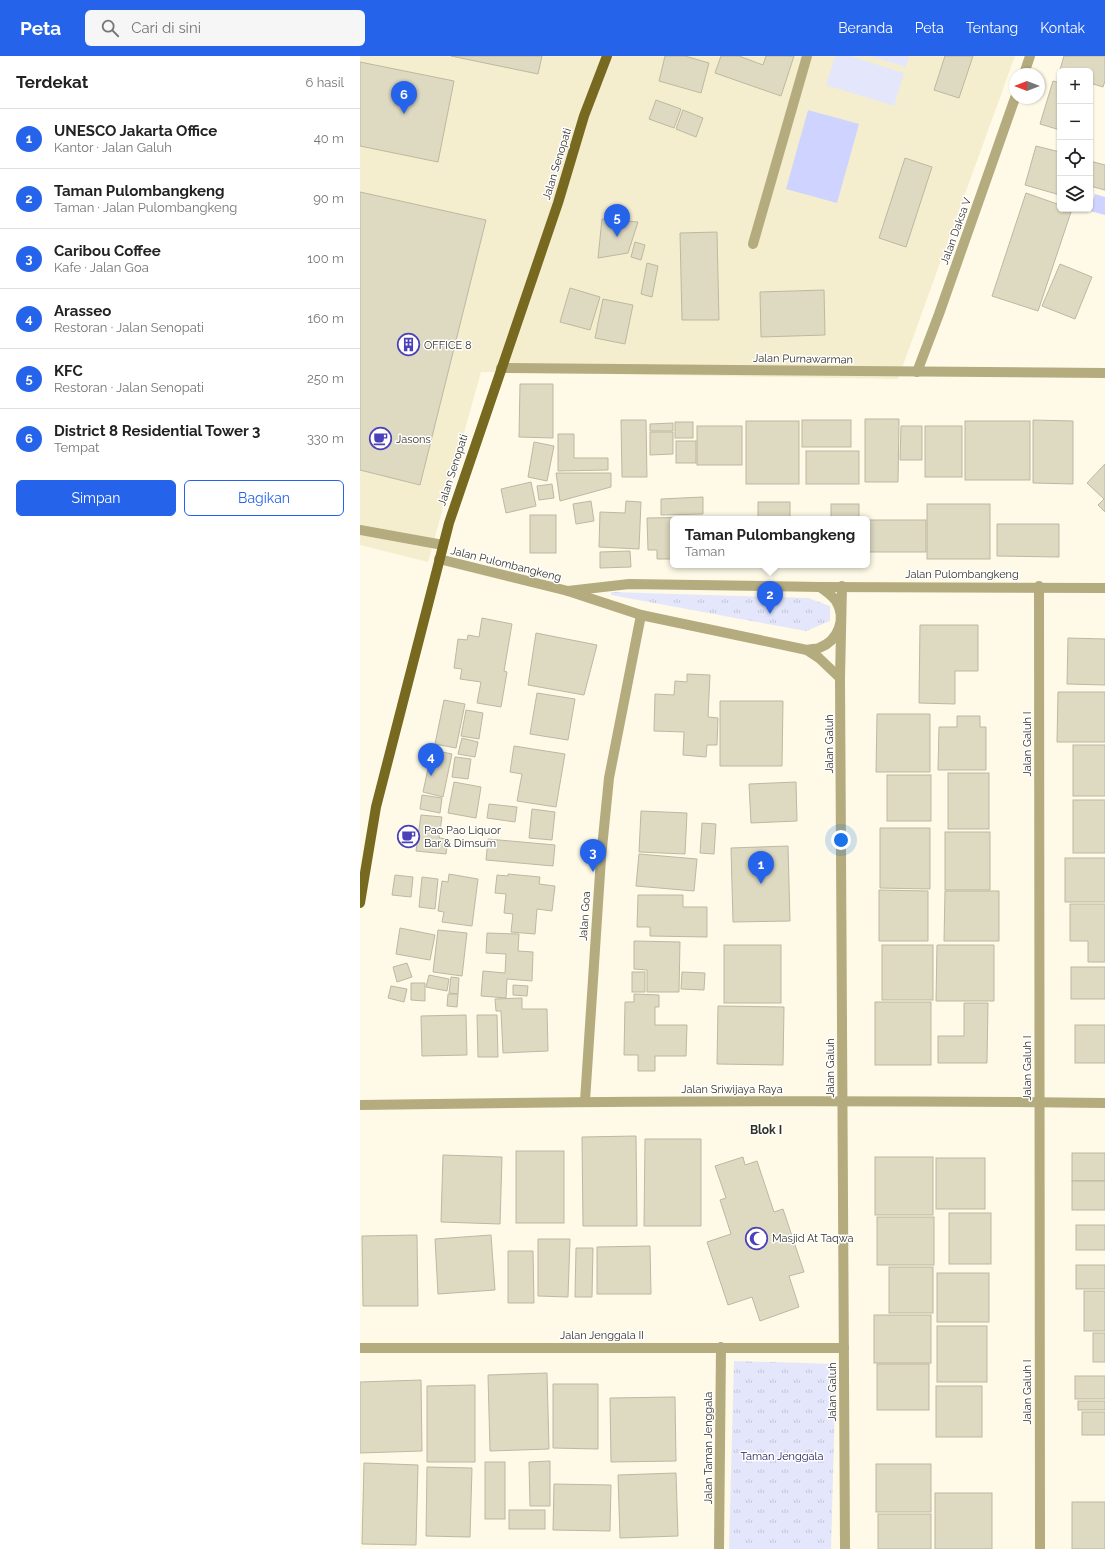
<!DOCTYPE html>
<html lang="id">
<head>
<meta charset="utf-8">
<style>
  :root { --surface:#fff; --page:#f6f6f6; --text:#222; --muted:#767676; --line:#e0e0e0; --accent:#2563eb }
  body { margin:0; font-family:Raleway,sans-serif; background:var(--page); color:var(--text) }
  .controls { position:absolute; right:12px; top:12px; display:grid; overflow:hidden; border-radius:6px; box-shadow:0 1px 3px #0004 }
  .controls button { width:36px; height:36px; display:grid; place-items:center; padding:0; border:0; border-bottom:1px solid var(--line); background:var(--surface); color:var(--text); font:20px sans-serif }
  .compass { position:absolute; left:649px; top:12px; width:36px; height:36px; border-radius:50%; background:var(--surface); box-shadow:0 1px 3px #0004; rotate:270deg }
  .you { position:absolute; left:481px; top:784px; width:14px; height:14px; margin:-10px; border:3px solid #fff; border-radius:50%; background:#1a73e8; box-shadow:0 0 0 6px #1a73e833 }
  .badge { display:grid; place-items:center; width:26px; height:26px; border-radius:50%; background:var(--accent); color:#fff; font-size:13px; font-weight:700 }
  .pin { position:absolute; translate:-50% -33px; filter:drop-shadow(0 1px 2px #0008) }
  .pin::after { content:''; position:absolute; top:21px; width:14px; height:12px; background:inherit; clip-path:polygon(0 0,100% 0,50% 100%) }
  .popup { position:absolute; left:310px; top:460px; width:200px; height:52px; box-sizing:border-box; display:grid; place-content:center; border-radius:6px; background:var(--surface); filter:drop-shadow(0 1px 3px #0005); font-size:13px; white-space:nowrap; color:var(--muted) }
  .popup b { font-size:15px; color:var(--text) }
  .popup::after { content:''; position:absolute; left:50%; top:100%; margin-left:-8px; border:8px solid transparent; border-top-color:var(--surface) }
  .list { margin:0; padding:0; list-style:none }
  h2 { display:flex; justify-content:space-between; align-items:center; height:52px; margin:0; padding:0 16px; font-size:17px }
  h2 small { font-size:13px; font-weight:400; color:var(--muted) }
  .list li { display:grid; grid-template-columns:26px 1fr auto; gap:12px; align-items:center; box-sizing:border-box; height:60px; padding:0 16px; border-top:1px solid var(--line) }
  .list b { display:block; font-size:15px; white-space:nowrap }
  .list p { margin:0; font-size:13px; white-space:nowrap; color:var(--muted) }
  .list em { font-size:13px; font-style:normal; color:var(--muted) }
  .actions { display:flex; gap:8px; padding:12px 16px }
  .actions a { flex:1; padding:9px 0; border:1px solid var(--accent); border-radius:6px; text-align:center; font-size:14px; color:var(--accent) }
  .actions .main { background:var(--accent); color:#fff }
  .icon { flex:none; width:22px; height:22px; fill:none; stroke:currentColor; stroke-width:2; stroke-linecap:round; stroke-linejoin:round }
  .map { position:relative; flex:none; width:745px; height:1493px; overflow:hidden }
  header { display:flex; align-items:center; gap:24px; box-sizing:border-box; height:56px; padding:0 20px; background:var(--accent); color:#fff }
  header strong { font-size:19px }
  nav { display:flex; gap:22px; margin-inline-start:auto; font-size:14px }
  .search { width:280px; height:36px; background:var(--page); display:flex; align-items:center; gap:10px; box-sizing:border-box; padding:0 14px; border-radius:6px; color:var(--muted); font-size:15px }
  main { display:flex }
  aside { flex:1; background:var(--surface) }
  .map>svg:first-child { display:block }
  .built { fill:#f4eece }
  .park { fill:url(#park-tufts) }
  .pitch { fill:#e4e6fc }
  .water { fill:#ced3ff }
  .building { fill:#ded9c1; stroke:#bdb8a1 }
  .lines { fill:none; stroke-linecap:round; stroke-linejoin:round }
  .minor { stroke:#b4ab7f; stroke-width:10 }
  .major { stroke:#776920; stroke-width:10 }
  .labels { text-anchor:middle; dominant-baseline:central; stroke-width:3; stroke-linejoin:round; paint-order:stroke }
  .street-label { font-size:11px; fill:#333128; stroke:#fff }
  .poi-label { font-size:11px; fill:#333128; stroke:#fff; text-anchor:start }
  .park-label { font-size:11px; fill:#25215f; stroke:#fff }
  .neighbourhood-label { font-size:12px; font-weight:bold; fill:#333128; stroke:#fff }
</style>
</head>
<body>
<header>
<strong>Peta</strong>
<div class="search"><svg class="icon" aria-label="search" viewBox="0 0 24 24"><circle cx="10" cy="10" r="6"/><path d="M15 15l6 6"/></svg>Cari di sini</div>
<nav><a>Beranda</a><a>Peta</a><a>Tentang</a><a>Kontak</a></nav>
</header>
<main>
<aside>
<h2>Terdekat<small>6 hasil</small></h2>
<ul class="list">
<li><span class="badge">1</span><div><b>UNESCO Jakarta Office</b><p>Kantor · Jalan Galuh</p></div><em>40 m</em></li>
<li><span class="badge">2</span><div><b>Taman Pulombangkeng</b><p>Taman · Jalan Pulombangkeng</p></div><em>90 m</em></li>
<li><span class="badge">3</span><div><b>Caribou Coffee</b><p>Kafe · Jalan Goa</p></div><em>100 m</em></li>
<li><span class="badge">4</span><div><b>Arasseo</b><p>Restoran · Jalan Senopati</p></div><em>160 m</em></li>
<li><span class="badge">5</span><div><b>KFC</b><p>Restoran · Jalan Senopati</p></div><em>250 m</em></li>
<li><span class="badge">6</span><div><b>District 8 Residential Tower 3</b><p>Tempat</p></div><em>330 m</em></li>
</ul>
<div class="actions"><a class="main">Simpan</a><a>Bagikan</a></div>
</aside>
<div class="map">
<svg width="745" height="1493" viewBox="0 0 745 1493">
  <defs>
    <pattern id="park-tufts" width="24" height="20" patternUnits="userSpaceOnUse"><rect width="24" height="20" fill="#e4e6fc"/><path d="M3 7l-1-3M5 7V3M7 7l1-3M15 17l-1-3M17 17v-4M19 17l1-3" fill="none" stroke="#c4c6d8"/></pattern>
  </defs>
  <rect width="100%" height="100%" fill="#fefae7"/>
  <path class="built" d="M 0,0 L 655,0 L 538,323 L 121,316 L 68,506 L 0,489 Z"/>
  <g class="park">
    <path d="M 251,536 L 448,542 L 470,550 L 470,565 L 446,575 L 251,539 Z"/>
    <path d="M 374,1305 L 476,1308 L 471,1493 L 369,1493 Z"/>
  </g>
  <g class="pitch">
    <path d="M 475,0 L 490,0 L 544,17 L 534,50 L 466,29 Z"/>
    <path d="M 509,0 L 549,0 L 546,11 Z"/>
  </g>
  <g class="water">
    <path d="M 448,54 L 499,68 L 477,147 L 426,133 Z"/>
    <path d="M 735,138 L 745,141 L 745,159 L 730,155 Z"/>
  </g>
  <g class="building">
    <path d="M 91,0 L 182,0 L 178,18 Z"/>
    <path d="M 305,0 L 325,0 L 349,7 L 341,37 L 299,25 Z"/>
    <path d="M 361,0 L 379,0 L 403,9 L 406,0 L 434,0 L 421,40 L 355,17 Z"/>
    <path d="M 585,0 L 613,0 L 599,42 L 574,34 Z"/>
    <path d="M 704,0 L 745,0 L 745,25 L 743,31 L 730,27 L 730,15 L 700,15 L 700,17 L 699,17 Z"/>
    <path d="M 0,6 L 94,25 L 78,106 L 0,90 Z"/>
    <path d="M 693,25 L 700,27 L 700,74 L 680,68 Z"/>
    <path d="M 296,44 L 321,53 L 314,72 L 289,63 Z"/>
    <path d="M 323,54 L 343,62 L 336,81 L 316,73 Z"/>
    <path d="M 676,90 L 700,96 L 700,139 L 665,129 Z"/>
    <path d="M 545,102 L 572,111 L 546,191 L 519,182 Z"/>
    <path d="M 730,105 L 745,109 L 745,134 L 730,130 Z"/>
    <path d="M 0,136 L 126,164 L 60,429 L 0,414 Z"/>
    <path d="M 666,137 L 700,149 L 700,153 L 712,153 L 678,255 L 632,240 Z"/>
    <path d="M 242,163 L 278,166 L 268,197 L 238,202 Z"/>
    <path d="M 357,176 L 359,264 L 322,264 L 320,177 Z"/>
    <path d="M 275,186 L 285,189 L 281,204 L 271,201 Z"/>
    <path d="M 287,207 L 298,210 L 292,241 L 281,238 Z"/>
    <path d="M 700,208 L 732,221 L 715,263 L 682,250 Z"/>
    <path d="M 210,232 L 240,241 L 230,274 L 200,266 Z"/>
    <path d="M 464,234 L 465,279 L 401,281 L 400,236 Z"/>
    <path d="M 243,243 L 273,249 L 265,288 L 235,282 Z"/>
    <path d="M 160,328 L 193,328 L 193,382 L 159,381 Z"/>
    <path d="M 505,363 L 539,363 L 538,426 L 505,426 Z"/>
    <path d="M 261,364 L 286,364 L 287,421 L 262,421 Z"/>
    <rect x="442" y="364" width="49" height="27"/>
    <path d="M 673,364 L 713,365 L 713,428 L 673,427 Z"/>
    <rect x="386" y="365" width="53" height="63"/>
    <rect x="605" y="365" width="65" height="59"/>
    <rect x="315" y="366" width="18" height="16"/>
    <path d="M 313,367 L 313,375 L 290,375 L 290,368 Z"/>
    <rect x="337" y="370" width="45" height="39"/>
    <path d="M 541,370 L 562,370 L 562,404 L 540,404 Z"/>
    <rect x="565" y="370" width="37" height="51"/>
    <path d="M 290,376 L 313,376 L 313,398 L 290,399 Z"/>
    <path d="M 198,378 L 214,378 L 214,402 L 248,402 L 248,414 L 198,415 Z"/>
    <rect x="316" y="385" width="20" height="22"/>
    <path d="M 174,386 L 194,390 L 187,425 L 168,421 Z"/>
    <rect x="446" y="395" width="53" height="33"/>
    <path d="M 745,408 L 745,456 L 738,449 L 744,443 L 727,427 Z"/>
    <path d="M 196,417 L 251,417 L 251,431 L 200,445 Z"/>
    <path d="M 171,426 L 176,450 L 146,457 L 141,433 Z"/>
    <path d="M 192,428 L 194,442 L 179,444 L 177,430 Z"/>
    <path d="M 343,441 L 343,458 L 301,459 L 301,443 Z"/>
    <path d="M 231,445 L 234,465 L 216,468 L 213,448 Z"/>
    <path d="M 266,445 L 281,446 L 279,493 L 239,491 L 240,456 L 265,457 Z"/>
    <rect x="398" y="446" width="32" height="17"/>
    <rect x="471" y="448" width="28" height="15"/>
    <rect x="567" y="448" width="63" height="55"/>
    <rect x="170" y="459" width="26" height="38"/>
    <path d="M 349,461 L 349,463 L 313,463 L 313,503 L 297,503 L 297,494 L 288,494 L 287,462 Z"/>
    <rect x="507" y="464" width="59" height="32"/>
    <path d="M 637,468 L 699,468 L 699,501 L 637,500 Z"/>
    <path d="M 270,495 L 271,511 L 240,512 L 240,496 Z"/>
    <path d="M 122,562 L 152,568 L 144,615 L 147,616 L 141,651 L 117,647 L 121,626 L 100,623 L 102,613 L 94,612 L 98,583 L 107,584 L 108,579 L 119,581 Z"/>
    <path d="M 560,569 L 618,569 L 618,615 L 595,615 L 595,648 L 559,647 Z"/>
    <path d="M 176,577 L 237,589 L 224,639 L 168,629 Z"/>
    <path d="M 708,582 L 745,583 L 745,629 L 707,628 Z"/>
    <path d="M 327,618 L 350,619 L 348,661 L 358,662 L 357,689 L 347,689 L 346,701 L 323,699 L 324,676 L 294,675 L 295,638 L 314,639 L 315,625 L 327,626 Z"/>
    <path d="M 698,636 L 745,636 L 745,686 L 697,686 Z"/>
    <path d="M 177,637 L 215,643 L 208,684 L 170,678 Z"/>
    <path d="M 84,644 L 105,648 L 96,692 L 75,688 Z"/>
    <path d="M 360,645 L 423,645 L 422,710 L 360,710 Z"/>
    <path d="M 106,654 L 123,657 L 119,683 L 101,680 Z"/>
    <path d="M 517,658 L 570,658 L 570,716 L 516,716 Z"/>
    <path d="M 597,660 L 620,660 L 620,671 L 626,671 L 626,714 L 578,714 L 579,671 L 597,671 Z"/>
    <path d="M 102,682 L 118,686 L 115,701 L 98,698 Z"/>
    <rect x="713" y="689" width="32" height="51"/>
    <path d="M 154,690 L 205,698 L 196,751 L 157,745 L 162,718 L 150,716 Z"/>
    <path d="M 72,694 L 92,698 L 83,741 L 63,736 Z"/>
    <path d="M 95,701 L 111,703 L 108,723 L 92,721 Z"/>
    <rect x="588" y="717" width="41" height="56"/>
    <rect x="527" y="719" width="44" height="46"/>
    <path d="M 94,726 L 121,731 L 116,762 L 88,757 Z"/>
    <path d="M 436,726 L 437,765 L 391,767 L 389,728 Z"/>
    <path d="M 62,739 L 82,742 L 80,757 L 60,753 Z"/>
    <rect x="713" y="744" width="32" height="53"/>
    <path d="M 129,748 L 157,751 L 155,766 L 127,762 Z"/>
    <path d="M 172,753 L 195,756 L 192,784 L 169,782 Z"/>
    <path d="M 281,755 L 327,757 L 325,798 L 279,796 Z"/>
    <path d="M 61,759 L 82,761 L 79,782 L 88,783 L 86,798 L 56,795 Z"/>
    <path d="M 342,767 L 356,768 L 354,798 L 340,797 Z"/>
    <path d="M 520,772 L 570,772 L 570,833 L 520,832 Z"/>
    <rect x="585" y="776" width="45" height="58"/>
    <path d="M 128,783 L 195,789 L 193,810 L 126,804 Z"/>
    <path d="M 428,790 L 430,865 L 373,866 L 371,792 Z"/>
    <path d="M 279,798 L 337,803 L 334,835 L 276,830 Z"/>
    <rect x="705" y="802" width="40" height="44"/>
    <path d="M 89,818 L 118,823 L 112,870 L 82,866 L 84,856 L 78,855 L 82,825 L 88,826 Z"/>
    <path d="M 148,818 L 180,821 L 179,828 L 195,830 L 192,855 L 177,853 L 175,878 L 151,876 L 153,858 L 144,857 L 146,838 L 135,837 L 137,819 L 148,820 Z"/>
    <path d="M 35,819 L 53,821 L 51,841 L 32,839 Z"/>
    <path d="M 62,821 L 78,823 L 75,853 L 59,851 Z"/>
    <path d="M 519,834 L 568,835 L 568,885 L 519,885 Z"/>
    <path d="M 585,835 L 639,835 L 639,885 L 584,885 Z"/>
    <path d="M 278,839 L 323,839 L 323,851 L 347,851 L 347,881 L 290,880 L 290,871 L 277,871 Z"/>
    <path d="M 710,848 L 745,848 L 745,906 L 728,906 L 728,885 L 710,885 Z"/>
    <path d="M 40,872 L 75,879 L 70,904 L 36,898 Z"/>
    <path d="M 78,874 L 107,877 L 102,920 L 73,916 Z"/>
    <path d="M 127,877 L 159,878 L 158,895 L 173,896 L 172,925 L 147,923 L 146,942 L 121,940 L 123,915 L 145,917 L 146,898 L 126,897 Z"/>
    <path d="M 274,885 L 320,886 L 319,936 L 287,936 L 287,914 L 274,913 Z"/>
    <rect x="364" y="889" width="57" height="58"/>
    <rect x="522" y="889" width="51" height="55"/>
    <path d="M 577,889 L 634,889 L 634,945 L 576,945 Z"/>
    <path d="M 47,907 L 52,921 L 37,926 L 33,911 Z"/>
    <rect x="711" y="911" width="34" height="32"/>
    <rect x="272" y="916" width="13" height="20"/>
    <path d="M 322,916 L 345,917 L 344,934 L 321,933 Z"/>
    <path d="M 69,919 L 89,923 L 87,935 L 66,931 Z"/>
    <path d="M 91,921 L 99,922 L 98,938 L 89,937 Z"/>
    <path d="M 51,927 L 65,927 L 65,945 L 51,944 Z"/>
    <path d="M 153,929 L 168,930 L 167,940 L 153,939 Z"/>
    <path d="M 31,930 L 47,933 L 44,946 L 28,942 Z"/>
    <path d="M 88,938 L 98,938 L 97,951 L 87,950 Z"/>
    <path d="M 274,938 L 299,939 L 299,951 L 295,951 L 295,969 L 327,969 L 326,1000 L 295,1000 L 295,1015 L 278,1015 L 278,999 L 264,999 L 265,946 L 274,946 Z"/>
    <path d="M 162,942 L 162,953 L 187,953 L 188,995 L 143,997 L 141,955 L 136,955 L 135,943 Z"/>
    <rect x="515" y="946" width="56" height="63"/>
    <path d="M 604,947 L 628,947 L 627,1007 L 578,1007 L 578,980 L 604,980 Z"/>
    <path d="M 358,950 L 424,951 L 423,1009 L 357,1008 Z"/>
    <path d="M 106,959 L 107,999 L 62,1000 L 61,960 Z"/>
    <path d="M 117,959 L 137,959 L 138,1001 L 118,1001 Z"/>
    <rect x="715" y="969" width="30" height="38"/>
    <path d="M 276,1080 L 277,1170 L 223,1170 L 222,1081 Z"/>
    <path d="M 285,1083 L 341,1083 L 341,1170 L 284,1170 Z"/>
    <rect x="156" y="1095" width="48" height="72"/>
    <rect x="712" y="1097" width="33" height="28"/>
    <path d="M 83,1099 L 142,1101 L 140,1168 L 81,1166 Z"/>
    <path d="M 383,1101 L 385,1109 L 397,1105 L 414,1156 L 423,1153 L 444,1216 L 429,1220 L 439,1251 L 400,1265 L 392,1241 L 368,1249 L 347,1186 L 371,1178 L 360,1144 L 366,1142 L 355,1110 Z"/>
    <rect x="515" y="1101" width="58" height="58"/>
    <rect x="576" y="1102" width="49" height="51"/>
    <rect x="712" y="1125" width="33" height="29"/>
    <rect x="589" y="1157" width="42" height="51"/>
    <rect x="517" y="1161" width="57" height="48"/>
    <rect x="716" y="1169" width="29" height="25"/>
    <path d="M 57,1179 L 58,1250 L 3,1250 L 2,1180 Z"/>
    <path d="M 131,1179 L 135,1234 L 78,1238 L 75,1183 Z"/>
    <path d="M 178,1183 L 210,1183 L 208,1241 L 178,1240 Z"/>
    <path d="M 290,1190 L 291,1238 L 237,1238 L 237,1191 Z"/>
    <path d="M 216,1192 L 233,1192 L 232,1241 L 215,1241 Z"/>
    <path d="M 148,1195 L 173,1195 L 174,1247 L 148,1247 Z"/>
    <rect x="716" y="1209" width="29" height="24"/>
    <rect x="529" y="1211" width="44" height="46"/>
    <rect x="577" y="1217" width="52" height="49"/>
    <rect x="724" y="1235" width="21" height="40"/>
    <rect x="514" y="1259" width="57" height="48"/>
    <rect x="577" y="1270" width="50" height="56"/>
    <rect x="733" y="1277" width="12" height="29"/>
    <rect x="517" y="1308" width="52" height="46"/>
    <path d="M 187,1317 L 189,1393 L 130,1395 L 128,1319 Z"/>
    <rect x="715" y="1320" width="30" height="23"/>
    <path d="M 61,1324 L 62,1395 L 0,1397 L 0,1326 Z"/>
    <path d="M 193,1328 L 238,1328 L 238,1393 L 193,1392 Z"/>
    <path d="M 115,1329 L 115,1406 L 67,1406 L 67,1330 Z"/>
    <rect x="576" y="1330" width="46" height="51"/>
    <path d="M 315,1341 L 316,1405 L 251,1406 L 250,1342 Z"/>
    <rect x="718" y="1345" width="27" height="9"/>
    <rect x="722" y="1356" width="23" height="23"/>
    <path d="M 190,1405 L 190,1450 L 170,1450 L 169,1406 Z"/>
    <rect x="125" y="1406" width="20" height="57"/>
    <path d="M 4,1407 L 58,1409 L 56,1489 L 2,1488 Z"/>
    <rect x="516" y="1408" width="55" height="48"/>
    <path d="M 67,1411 L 112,1412 L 110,1481 L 66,1480 Z"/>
    <path d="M 316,1417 L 318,1480 L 260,1482 L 258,1419 Z"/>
    <path d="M 194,1428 L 251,1429 L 250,1475 L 193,1474 Z"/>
    <rect x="575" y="1437" width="57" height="56"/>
    <rect x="712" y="1446" width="33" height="47"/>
    <rect x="149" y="1454" width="36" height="19"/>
    <rect x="518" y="1458" width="53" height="35"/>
  </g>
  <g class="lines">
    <g class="minor">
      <path d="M 664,18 L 670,0"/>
      <path d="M 393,188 L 447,0"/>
      <path d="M 141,312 L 745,317"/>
      <path d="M 557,316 L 579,258 L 655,42"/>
      <path d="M 0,474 L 83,489"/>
      <path d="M 79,503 L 208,535 L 281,559 L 447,594 L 459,602 L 480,622"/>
      <path d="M 482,530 L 480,622 L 485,1493"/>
      <path d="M 679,530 L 680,1493"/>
      <path d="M 208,535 L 269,528 L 460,531 L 745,532"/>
      <path d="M 447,594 C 451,593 455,593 459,592 C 478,585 487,563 476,545 C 472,539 466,535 460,531"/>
      <path d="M 225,1045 L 241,802 L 249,722 L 281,559"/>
      <path d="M 0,1049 C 248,1045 497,1044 745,1047"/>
      <path d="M 0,1292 L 484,1292"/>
      <path d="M 359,1493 L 361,1291"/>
    </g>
    <path class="major" d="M 0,847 L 16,751 L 89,467 L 198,147 L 224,60 L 247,0"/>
  </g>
  <defs>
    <symbol id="building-ring" viewBox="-11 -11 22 22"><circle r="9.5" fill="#fff" stroke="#4c41b8" stroke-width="1.5"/><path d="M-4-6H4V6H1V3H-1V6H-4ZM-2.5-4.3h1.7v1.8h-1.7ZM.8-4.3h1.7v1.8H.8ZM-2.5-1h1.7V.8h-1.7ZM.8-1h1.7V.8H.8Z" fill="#4c41b8"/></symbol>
    <symbol id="cafe-ring" viewBox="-11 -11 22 22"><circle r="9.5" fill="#fff" stroke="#4c41b8" stroke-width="1.5"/><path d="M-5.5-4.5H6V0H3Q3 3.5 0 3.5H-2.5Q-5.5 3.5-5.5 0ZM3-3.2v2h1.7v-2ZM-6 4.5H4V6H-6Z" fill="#4c41b8"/></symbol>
    <symbol id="mosque-ring" viewBox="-11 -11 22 22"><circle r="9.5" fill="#fff" stroke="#4c41b8" stroke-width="1.5"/><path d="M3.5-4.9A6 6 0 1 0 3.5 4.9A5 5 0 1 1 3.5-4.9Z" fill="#4c41b8"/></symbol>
  </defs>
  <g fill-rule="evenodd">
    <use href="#building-ring" x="36" y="276" width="25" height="25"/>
    <use href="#cafe-ring" x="8" y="370" width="25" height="25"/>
    <use href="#cafe-ring" x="36" y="768" width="25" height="25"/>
    <use href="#mosque-ring" x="384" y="1170" width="25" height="25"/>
  </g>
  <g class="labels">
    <g class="street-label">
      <text transform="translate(197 108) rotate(-73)">Jalan Senopati</text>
      <text transform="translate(596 175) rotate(-70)">Jalan Daksa V</text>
      <text transform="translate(443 303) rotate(1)">Jalan Purnawarman</text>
      <text transform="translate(93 414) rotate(-72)">Jalan Senopati</text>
      <text transform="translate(146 508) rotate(14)">Jalan Pulombangkeng</text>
      <text x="602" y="518">Jalan Pulombangkeng</text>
      <text transform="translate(469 688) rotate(-90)">Jalan Galuh</text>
      <text transform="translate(667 688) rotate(-90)">Jalan Galuh I</text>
      <text transform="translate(225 860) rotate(-86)">Jalan Goa</text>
      <text transform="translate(470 1012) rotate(-90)">Jalan Galuh</text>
      <text transform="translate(667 1012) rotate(-90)">Jalan Galuh I</text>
      <text x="372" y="1033">Jalan Sriwijaya Raya</text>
      <text x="242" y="1279">Jalan Jenggala II</text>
      <text transform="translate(472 1336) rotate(-90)">Jalan Galuh</text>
      <text transform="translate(667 1336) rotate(-90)">Jalan Galuh I</text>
      <text transform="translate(348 1392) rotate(-90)">Jalan Taman Jenggala</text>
    </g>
    <g class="poi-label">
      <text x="64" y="289">OFFICE 8</text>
      <text x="36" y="383">Jasons</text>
      <text x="64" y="774">Pao Pao Liquor<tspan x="64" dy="13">Bar &amp; Dimsum</tspan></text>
      <text x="412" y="1182">Masjid At Taqwa</text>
    </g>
    <g class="park-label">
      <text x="422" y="1400">Taman Jenggala</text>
    </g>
    <g class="neighbourhood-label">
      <text x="406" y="1074">Blok I</text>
    </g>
  </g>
</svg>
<div class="controls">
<button>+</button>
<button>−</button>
<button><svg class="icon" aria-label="locate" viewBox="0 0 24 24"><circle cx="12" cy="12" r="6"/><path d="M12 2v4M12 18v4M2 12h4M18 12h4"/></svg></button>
<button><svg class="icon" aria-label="layers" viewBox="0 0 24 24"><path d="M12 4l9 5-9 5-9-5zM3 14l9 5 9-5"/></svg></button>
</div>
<svg class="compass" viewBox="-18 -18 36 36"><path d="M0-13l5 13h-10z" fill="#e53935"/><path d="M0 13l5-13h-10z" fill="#767676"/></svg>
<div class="you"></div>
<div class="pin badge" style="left:401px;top:828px">1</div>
<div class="pin badge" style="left:410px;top:558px">2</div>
<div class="popup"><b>Taman Pulombangkeng</b>Taman</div>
<div class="pin badge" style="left:233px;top:816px">3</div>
<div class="pin badge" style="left:71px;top:720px">4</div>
<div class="pin badge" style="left:257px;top:181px">5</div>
<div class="pin badge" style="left:44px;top:58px">6</div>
</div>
</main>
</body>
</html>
